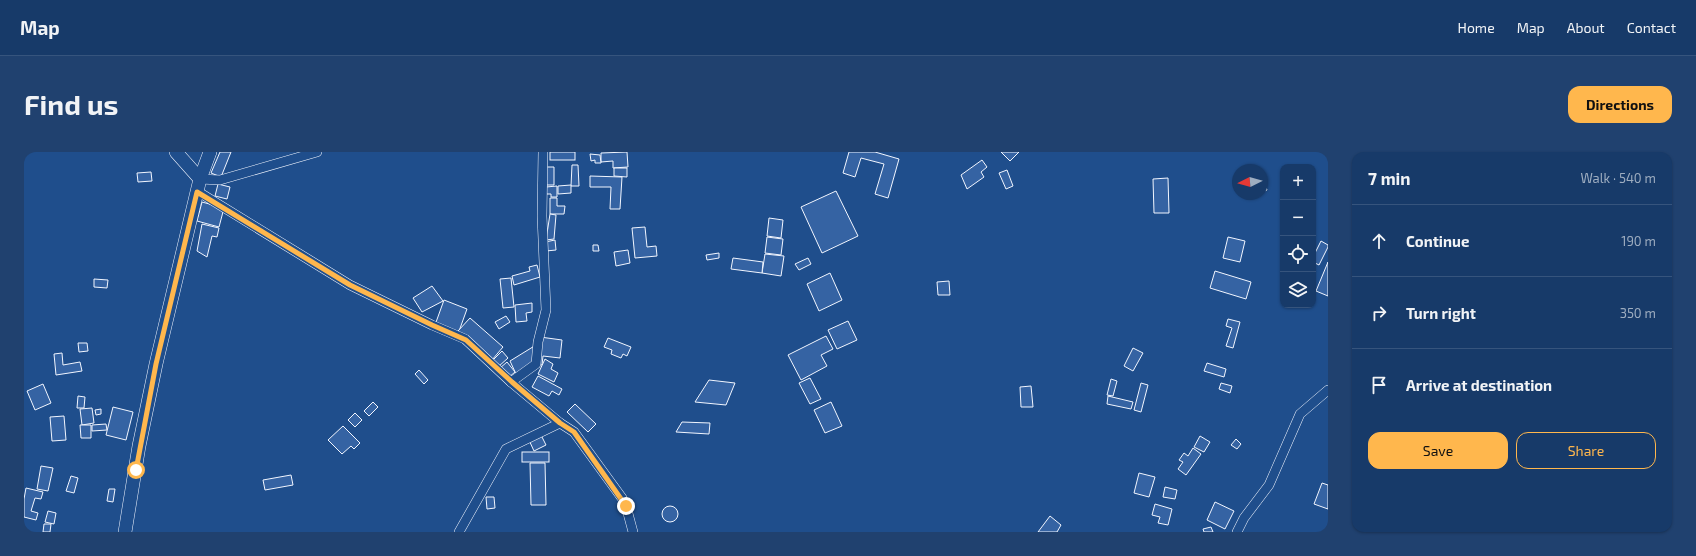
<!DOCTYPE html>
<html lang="en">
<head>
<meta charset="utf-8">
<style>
  :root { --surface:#173a69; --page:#20416f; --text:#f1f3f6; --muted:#9eadc0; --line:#36547d; --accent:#ffb74d }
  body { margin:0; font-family:"Exo 2",sans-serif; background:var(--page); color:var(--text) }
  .controls { position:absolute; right:12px; top:12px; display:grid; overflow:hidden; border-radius:8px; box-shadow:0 1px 3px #0004 }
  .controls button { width:36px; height:36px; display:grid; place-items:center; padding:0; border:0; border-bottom:1px solid var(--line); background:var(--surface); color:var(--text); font:20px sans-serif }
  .compass { position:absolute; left:1208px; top:12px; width:36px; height:36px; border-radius:50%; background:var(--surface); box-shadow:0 1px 3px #0004; rotate:265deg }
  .stop { position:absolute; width:12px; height:12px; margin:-9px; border:3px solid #ffb74d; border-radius:50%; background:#fff }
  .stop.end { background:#ffb74d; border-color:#fff; box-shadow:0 1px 4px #0008 }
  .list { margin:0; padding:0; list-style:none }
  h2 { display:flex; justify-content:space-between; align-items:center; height:52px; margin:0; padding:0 16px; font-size:17px }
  h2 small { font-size:13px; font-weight:400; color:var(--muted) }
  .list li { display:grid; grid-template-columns:26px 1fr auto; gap:12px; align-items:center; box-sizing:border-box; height:72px; padding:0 16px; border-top:1px solid var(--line) }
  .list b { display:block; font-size:15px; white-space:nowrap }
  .list em { font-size:13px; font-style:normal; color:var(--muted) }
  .actions { display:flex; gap:8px; padding:12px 16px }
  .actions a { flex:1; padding:9px 0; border:1px solid var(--accent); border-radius:12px; text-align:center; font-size:14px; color:var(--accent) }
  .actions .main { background:var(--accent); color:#111 }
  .icon { flex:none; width:22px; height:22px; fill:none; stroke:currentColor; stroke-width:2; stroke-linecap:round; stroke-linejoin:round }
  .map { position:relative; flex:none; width:1304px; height:380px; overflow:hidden; border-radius:12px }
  header { display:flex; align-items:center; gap:24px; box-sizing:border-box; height:56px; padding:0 20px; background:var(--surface); border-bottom:1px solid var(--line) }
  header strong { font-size:19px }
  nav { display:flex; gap:22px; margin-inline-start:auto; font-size:14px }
  .intro { display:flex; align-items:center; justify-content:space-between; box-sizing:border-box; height:96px; padding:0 24px }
  h1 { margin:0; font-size:28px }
  .button { padding:10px 18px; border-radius:12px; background:var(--accent); color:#111; font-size:14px; font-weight:700 }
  main { display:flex; gap:24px; padding:0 24px }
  aside { flex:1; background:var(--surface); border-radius:12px; box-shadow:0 1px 3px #0004 }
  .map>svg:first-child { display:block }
  .building { fill:#3563a3; stroke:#f2f6ff }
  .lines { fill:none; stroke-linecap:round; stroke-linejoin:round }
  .street-casing { stroke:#f2f6ff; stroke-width:10 }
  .secondary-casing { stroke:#f2f6ff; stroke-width:14 }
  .street { stroke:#1f4e8c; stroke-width:9 }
  .secondary { stroke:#1f4e8c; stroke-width:13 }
  .route { stroke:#ffb74d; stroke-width:5 }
</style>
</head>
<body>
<header>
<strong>Map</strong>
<nav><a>Home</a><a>Map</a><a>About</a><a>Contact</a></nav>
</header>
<div class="intro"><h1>Find us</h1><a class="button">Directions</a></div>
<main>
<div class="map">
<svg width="1304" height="380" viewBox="0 0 1304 380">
  <rect width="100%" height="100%" fill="#1f4e8c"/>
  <g class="building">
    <path d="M 196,0 L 207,0 L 197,25 L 187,21 Z"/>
    <rect x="526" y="0" width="25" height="8"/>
    <path d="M 603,0 L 604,15 L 589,16 L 589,9 L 577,10 L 577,1 Z"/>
    <path d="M 825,0 L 851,0 L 875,7 L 864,46 L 851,42 L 860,12 L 837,6 L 831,25 L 819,21 Z"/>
    <path d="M 977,0 L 995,0 L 986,9 Z"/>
    <path d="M 566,2 L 576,3 L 577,11 L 571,11 L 571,8 L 567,9 Z"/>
    <path d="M 958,8 L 963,15 L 957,20 L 960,25 L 943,37 L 937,23 Z"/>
    <path d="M 548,13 L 554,13 L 555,34 L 547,34 Z"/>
    <path d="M 520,15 L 530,15 L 530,33 L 519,33 Z"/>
    <path d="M 590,16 L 603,16 L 603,25 L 590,24 Z"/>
    <path d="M 983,18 L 989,34 L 982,37 L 975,21 Z"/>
    <path d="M 127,20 L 128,29 L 114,30 L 113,21 Z"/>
    <path d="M 566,24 L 598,25 L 596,57 L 586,57 L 587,35 L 566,35 Z"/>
    <path d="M 1238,25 L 1243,38 L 1238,40 Z"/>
    <path d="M 1144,26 L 1145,61 L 1130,61 L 1129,27 Z"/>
    <path d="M 194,32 L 206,35 L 203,47 L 191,44 Z"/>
    <path d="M 547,33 L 547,41 L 534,42 L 534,34 Z"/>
    <path d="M 533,34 L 533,45 L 527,45 L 527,42 L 522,42 L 522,35 Z"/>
    <path d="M 812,39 L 834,84 L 798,101 L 777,55 Z"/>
    <path d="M 1219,42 L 1235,42 L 1236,44 L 1226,47 L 1225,44 L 1220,46 Z"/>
    <path d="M 526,46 L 533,46 L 533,54 L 541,54 L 540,62 L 526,62 Z"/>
    <path d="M 178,50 L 200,56 L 195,75 L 173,69 Z"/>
    <path d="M 526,62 L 532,63 L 530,87 L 522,88 Z"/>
    <path d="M 745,66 L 759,68 L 757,86 L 743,84 Z"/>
    <path d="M 178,72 L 195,76 L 193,85 L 188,84 L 183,105 L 173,99 Z"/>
    <path d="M 621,75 L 623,95 L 632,94 L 633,104 L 611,106 L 608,76 Z"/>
    <path d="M 743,85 L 759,87 L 757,103 L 741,101 Z"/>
    <path d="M 1204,85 L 1221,89 L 1216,110 L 1199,106 Z"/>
    <path d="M 531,88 L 532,98 L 522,99 L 521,90 Z"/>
    <path d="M 1297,89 L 1304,93 L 1304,95 L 1295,113 L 1289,110 L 1289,105 Z"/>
    <path d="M 569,93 L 574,93 L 575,99 L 569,99 Z"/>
    <path d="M 604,98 L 606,111 L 592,114 L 590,100 Z"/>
    <path d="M 695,101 L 695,106 L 683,108 L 682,103 Z"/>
    <path d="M 741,102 L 760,104 L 757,124 L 738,121 Z"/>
    <path d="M 709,106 L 739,110 L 738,121 L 707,117 Z"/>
    <path d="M 784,106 L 787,112 L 775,118 L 771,112 Z"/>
    <path d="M 1304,110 L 1304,144 L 1292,139 Z"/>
    <path d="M 513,113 L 516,125 L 490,133 L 488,124 L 506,119 L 505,115 Z"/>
    <path d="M 1191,119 L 1227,130 L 1222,147 L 1186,136 Z"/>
    <path d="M 806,121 L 818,148 L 795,159 L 783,132 Z"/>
    <path d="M 487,126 L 490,155 L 479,156 L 476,127 Z"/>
    <path d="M 70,127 L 84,128 L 83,136 L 70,135 Z"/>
    <path d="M 925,129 L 926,143 L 914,143 L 913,130 Z"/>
    <path d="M 408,134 L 419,149 L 398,160 L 389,146 Z"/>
    <path d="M 420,148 L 443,157 L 434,182 L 411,173 Z"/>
    <path d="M 508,151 L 508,160 L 502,161 L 503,169 L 492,170 L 491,153 Z"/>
    <path d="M 482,164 L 486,170 L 475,177 L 471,170 Z"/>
    <path d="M 446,166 L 479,195 L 468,208 L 434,179 Z"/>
    <path d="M 1204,167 L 1216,170 L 1209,196 L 1202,194 L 1208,176 L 1202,174 Z"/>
    <path d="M 824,169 L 833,188 L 813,197 L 804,178 Z"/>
    <path d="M 802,184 L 809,197 L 797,203 L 803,214 L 777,228 L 764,203 Z"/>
    <path d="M 516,185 L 538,188 L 536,206 L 519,204 L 518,213 L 513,212 Z"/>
    <path d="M 584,186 L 607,195 L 603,204 L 599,202 L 597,206 L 587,202 L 588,198 L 580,195 Z"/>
    <path d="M 54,191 L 63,191 L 64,199 L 55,200 Z"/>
    <path d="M 512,193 L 511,211 L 492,222 L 486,209 Z"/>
    <path d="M 1109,196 L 1119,201 L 1109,219 L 1100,214 Z"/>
    <path d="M 478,199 L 484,206 L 474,215 L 468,209 Z"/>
    <path d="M 38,201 L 39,213 L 56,210 L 58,219 L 32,223 L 30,202 Z"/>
    <path d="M 521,207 L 529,212 L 527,217 L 534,221 L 530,230 L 514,222 Z"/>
    <path d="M 483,210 L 491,220 L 484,226 L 476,216 Z"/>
    <path d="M 1183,211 L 1202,217 L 1200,225 L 1180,219 Z"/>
    <path d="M 395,218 L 404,228 L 400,232 L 391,222 Z"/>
    <path d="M 514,224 L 538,237 L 535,243 L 528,239 L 525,244 L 508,235 Z"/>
    <path d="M 786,226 L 797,247 L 786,252 L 775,231 Z"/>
    <path d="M 1087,227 L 1093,229 L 1089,244 L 1083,243 Z"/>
    <path d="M 685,228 L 711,231 L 702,253 L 671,250 Z"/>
    <path d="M 1117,231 L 1124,233 L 1117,260 L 1110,258 Z"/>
    <path d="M 1197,231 L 1208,234 L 1206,241 L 1195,237 Z"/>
    <path d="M 19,232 L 27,251 L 11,258 L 3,239 Z"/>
    <path d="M 1007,234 L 1009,255 L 997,255 L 996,235 Z"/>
    <path d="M 54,244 L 61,245 L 60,256 L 53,256 Z"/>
    <path d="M 1084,244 L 1109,250 L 1107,257 L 1083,252 Z"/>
    <path d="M 349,250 L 354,255 L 345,264 L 340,259 Z"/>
    <path d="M 807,250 L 818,274 L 801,281 L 790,258 Z"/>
    <path d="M 551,252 L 572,272 L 564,280 L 543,260 Z"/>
    <path d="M 89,255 L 109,260 L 102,288 L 82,283 Z"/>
    <path d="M 68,256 L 70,271 L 58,273 L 56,257 Z"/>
    <path d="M 77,257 L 77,262 L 72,263 L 71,258 Z"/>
    <path d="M 331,261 L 338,268 L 331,275 L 324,268 Z"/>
    <path d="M 40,264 L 42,288 L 28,289 L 26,265 Z"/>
    <path d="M 658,270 L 686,271 L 685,282 L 652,280 Z"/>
    <path d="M 82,272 L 83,278 L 68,279 L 68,273 Z"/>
    <path d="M 56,273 L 67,273 L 67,286 L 57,286 Z"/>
    <path d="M 319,274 L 336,291 L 330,297 L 327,294 L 318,302 L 304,288 Z"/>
    <path d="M 516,281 L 522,293 L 510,299 L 504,286 Z"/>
    <path d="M 1176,284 L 1186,290 L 1180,300 L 1170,295 Z"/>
    <path d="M 1212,287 L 1217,292 L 1213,297 L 1207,293 Z"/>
    <path d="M 1169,296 L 1177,302 L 1162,323 L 1154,317 L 1159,310 L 1155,308 L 1160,301 L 1164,304 Z"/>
    <rect x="498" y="300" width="27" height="10"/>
    <path d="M 506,311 L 521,311 L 522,353 L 507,353 Z"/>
    <path d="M 17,314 L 29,316 L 24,339 L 13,337 Z"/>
    <path d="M 1115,321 L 1131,325 L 1125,345 L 1110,341 Z"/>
    <path d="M 267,323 L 269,333 L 241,338 L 239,328 Z"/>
    <path d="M 47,324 L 54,326 L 50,341 L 42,339 Z"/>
    <path d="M 1298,331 L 1304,333 L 1304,357 L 1290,352 Z"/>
    <path d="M 1141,335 L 1153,338 L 1151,347 L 1139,345 Z"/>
    <path d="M 2,336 L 19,340 L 17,347 L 11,346 L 7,359 L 14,361 L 12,368 L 0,365 L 0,347 Z"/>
    <path d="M 85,337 L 91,337 L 89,350 L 83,349 Z"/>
    <path d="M 462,345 L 470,345 L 471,356 L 463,357 Z"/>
    <path d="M 1191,350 L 1210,359 L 1201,377 L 1183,368 Z"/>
    <path d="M 1131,352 L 1148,357 L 1144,373 L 1134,371 L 1136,365 L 1128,363 Z"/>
    <circle cx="646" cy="362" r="8"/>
    <path d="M 24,359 L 32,361 L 30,372 L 21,370 Z"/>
    <path d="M 1026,364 L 1037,373 L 1033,380 L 1014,380 Z"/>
    <path d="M 20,372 L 27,372 L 26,380 L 19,380 Z"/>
    <path d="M 1187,375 L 1189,380 L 1180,380 L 1179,377 Z"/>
  </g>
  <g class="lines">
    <defs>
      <g id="street">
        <path d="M 176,27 L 196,28 L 293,0"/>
        <path d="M 173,39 L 326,133 L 408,173 L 441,187 L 487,230 L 536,271"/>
        <path d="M 487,230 L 512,212 L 514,190 L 522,158 L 518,64 L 519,0"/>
        <path d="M 435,380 L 482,297 L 536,271 L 550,280 L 598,346 L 602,354 L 609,380"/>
        <path d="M 1213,380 L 1220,366 L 1245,333 L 1276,262 L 1304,238"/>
      </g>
      <g id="secondary">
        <path d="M 152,0 L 176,27"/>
        <path d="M 101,380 L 115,294 L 132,212 L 176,27 L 186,0"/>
      </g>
    </defs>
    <use href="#street" class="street-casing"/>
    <use href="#secondary" class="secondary-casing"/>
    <use href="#street" class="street"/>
    <use href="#secondary" class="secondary"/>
  </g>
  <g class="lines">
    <path class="route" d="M 112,318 L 132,212 L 173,40 L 326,133 L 408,173 L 442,188 L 488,230 L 536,271 L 550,280 L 602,354"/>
  </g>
</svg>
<div class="controls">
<button>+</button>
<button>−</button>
<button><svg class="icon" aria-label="locate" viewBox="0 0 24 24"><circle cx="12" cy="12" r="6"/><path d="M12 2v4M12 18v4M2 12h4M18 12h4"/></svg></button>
<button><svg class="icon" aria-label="layers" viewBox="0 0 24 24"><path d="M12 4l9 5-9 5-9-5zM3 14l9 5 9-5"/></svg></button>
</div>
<svg class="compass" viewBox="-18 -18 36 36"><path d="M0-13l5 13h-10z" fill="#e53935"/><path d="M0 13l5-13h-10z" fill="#9eadc0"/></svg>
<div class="stop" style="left:112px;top:318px"></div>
<div class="stop end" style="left:602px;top:354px"></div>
</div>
<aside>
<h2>7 min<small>Walk · 540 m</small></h2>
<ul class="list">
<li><svg class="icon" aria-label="ahead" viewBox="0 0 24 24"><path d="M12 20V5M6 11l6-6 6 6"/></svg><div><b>Continue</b></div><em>190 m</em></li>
<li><svg class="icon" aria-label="right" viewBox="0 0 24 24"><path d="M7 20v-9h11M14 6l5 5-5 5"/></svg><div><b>Turn right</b></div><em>350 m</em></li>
<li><svg class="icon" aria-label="arrive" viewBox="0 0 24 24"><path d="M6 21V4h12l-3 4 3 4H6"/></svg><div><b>Arrive at destination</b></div></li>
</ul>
<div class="actions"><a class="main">Save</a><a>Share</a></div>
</aside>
</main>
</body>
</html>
